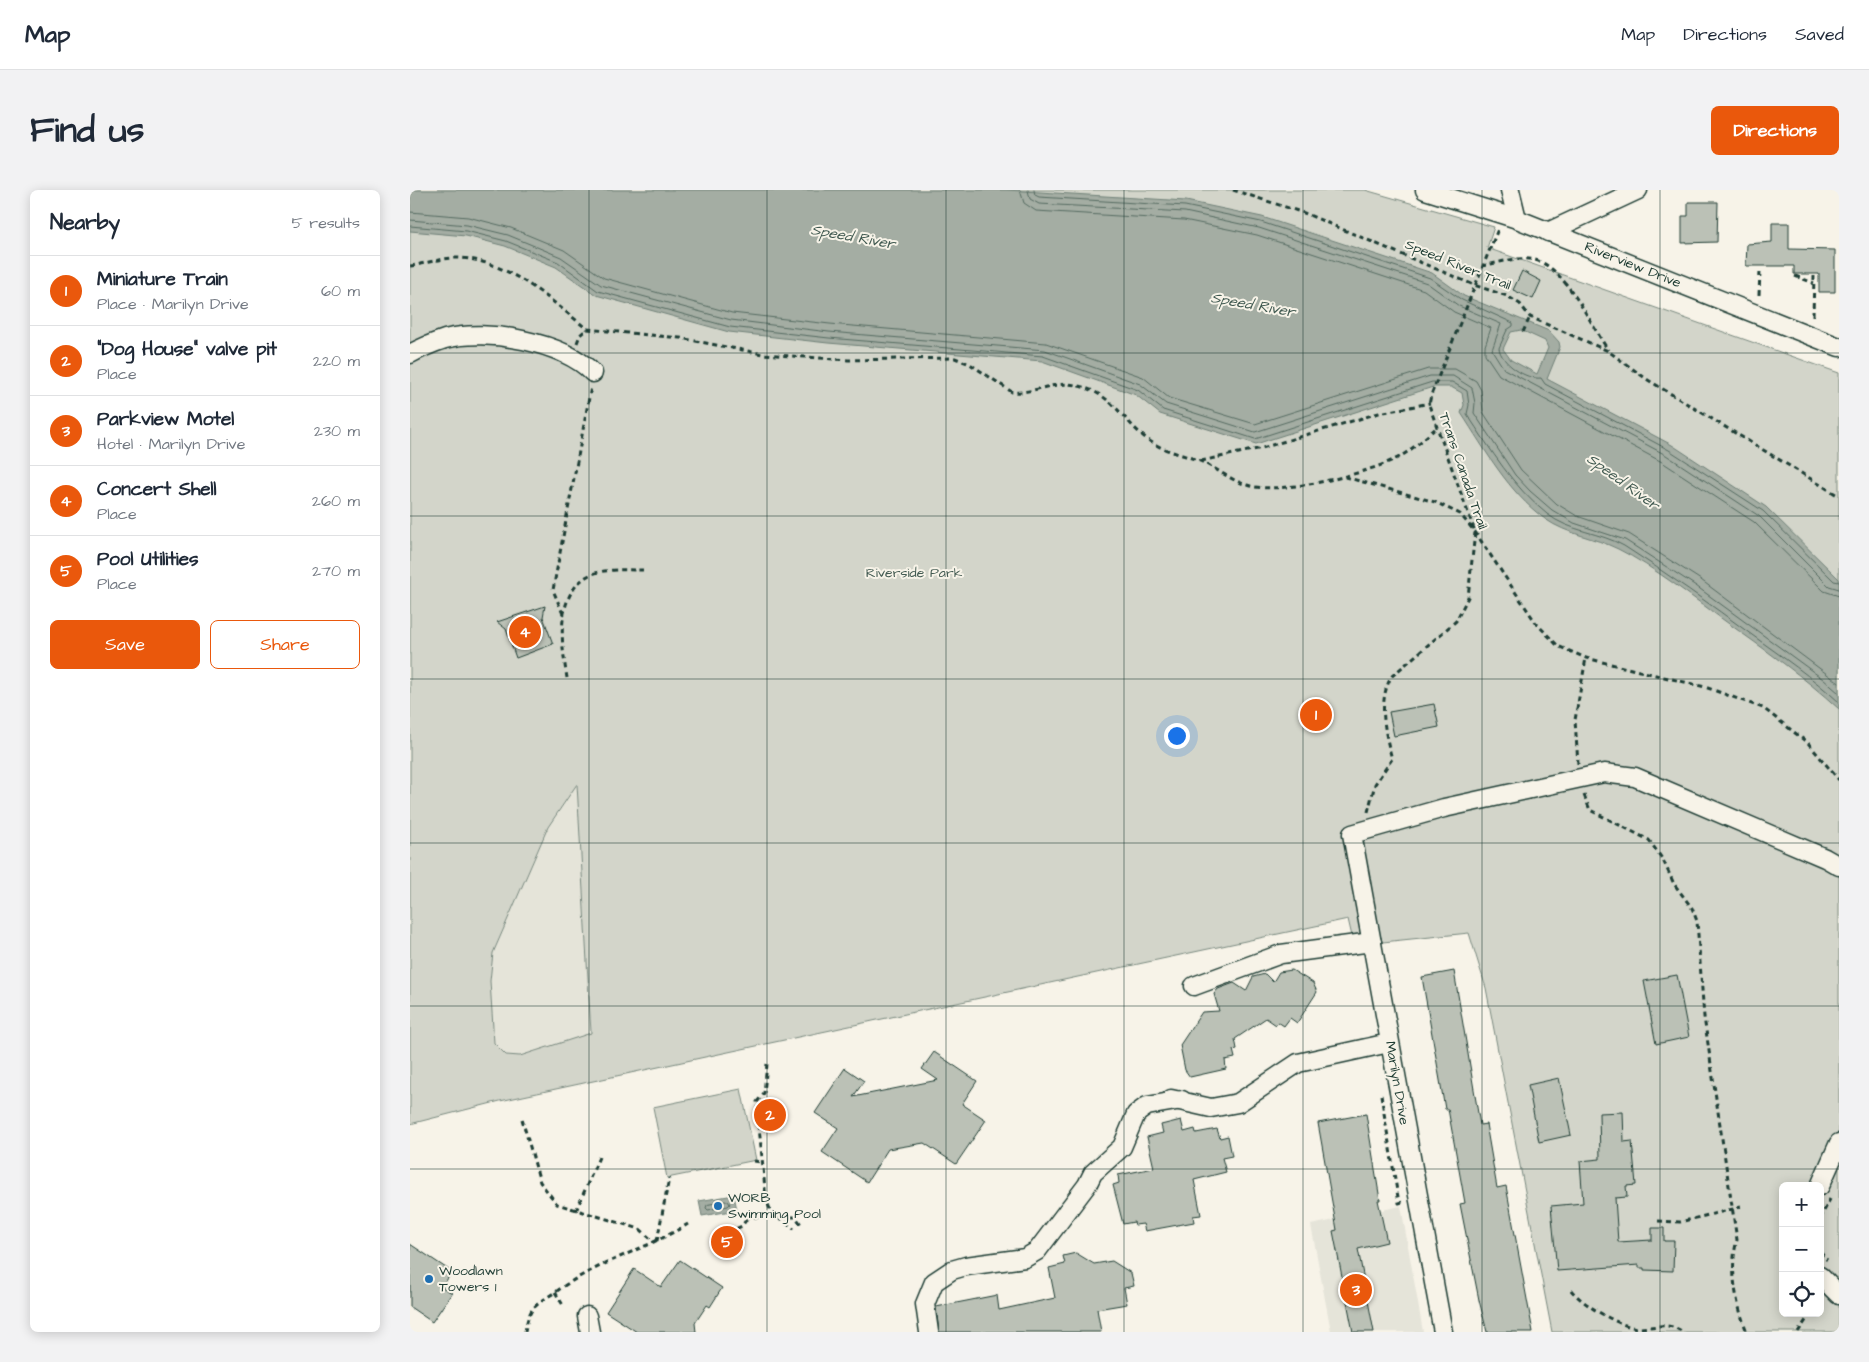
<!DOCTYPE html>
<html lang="en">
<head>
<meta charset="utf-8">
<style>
  :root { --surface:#fff; --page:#f2f2f3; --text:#1f2937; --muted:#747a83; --line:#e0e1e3; --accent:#ea580c }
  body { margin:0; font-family:"Architects Daughter",sans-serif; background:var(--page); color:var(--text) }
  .controls { position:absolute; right:15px; bottom:15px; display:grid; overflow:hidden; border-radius:8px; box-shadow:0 2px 12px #0003 }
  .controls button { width:45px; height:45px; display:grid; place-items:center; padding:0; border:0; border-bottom:1px solid var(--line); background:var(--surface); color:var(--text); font:25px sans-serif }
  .you { position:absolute; left:766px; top:545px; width:18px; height:18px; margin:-12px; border:4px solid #fff; border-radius:50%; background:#1a73e8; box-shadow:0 0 0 8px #1a73e833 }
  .badge { display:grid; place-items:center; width:32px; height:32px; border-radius:50%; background:var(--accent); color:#fff; font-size:16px; font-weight:700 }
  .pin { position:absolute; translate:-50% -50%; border:2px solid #fff; box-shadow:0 1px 5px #0006 }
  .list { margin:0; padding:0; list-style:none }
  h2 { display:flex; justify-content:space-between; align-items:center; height:65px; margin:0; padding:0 20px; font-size:21px }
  h2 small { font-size:16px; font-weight:400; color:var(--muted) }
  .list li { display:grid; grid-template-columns:32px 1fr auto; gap:15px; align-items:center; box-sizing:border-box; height:70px; padding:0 20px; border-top:1px solid var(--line) }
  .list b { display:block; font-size:19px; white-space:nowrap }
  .list p { margin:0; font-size:16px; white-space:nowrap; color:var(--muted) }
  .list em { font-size:16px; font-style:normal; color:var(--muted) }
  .actions { display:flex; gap:10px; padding:15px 20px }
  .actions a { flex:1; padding:11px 0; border:1px solid var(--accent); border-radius:8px; text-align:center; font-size:18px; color:var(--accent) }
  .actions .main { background:var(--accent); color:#fff }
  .icon { flex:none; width:28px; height:28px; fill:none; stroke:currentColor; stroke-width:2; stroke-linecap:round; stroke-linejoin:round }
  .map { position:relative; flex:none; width:1429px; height:1142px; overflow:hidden; border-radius:8px }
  header { display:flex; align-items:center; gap:30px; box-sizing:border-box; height:70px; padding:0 25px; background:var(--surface); border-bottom:1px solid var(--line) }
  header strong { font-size:24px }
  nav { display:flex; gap:28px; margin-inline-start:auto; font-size:18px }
  .intro { display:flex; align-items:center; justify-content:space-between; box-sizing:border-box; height:120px; padding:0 30px }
  h1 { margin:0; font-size:35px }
  .button { padding:12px 22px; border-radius:8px; background:var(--accent); color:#fff; font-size:18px; font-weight:700 }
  main { display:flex; gap:30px; padding:0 30px }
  aside { flex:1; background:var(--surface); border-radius:8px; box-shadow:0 2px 12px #0003 }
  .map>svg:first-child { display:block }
  .built { fill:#e5e4d9 }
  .green { fill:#d3d5ca; stroke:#79897f; fill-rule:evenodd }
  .water { fill:#a4ada3; stroke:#6f8077; fill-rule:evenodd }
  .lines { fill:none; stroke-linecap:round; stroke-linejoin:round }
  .shore { stroke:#546a60; stroke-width:1 }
  .building { fill:#bbc1b6; stroke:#1f3d34 }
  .minor-casing { stroke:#1f3d34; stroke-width:21 }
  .path { stroke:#1f3d34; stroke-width:3; stroke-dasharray:5 4; stroke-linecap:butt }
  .minor { stroke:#f7f3e8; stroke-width:18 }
  .grid { fill:none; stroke:#1f3d34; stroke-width:1; stroke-opacity:0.55 }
  .poi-dot { fill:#1f6fb2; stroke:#f7f3e8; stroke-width:2 }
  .labels { text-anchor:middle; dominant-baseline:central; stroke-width:4; stroke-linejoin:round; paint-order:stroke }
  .street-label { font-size:14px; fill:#1f3d34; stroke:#f7f3e8 }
  .park-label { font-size:14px; fill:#435b52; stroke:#f7f3e8 }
  .poi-label { font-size:14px; fill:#1f3d34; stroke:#f7f3e8; text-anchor:start }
  .water-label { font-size:15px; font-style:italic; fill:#405950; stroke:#f7f3e8 }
</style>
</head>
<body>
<header>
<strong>Map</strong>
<nav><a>Map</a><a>Directions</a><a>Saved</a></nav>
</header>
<div class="intro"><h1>Find us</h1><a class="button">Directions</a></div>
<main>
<aside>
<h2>Nearby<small>5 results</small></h2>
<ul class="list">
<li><span class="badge">1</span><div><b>Miniature Train</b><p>Place · Marilyn Drive</p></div><em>60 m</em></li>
<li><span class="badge">2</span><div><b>&quot;Dog House&quot; valve pit</b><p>Place</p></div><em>220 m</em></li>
<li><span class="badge">3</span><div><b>Parkview Motel</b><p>Hotel · Marilyn Drive</p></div><em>230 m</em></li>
<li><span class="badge">4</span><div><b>Concert Shell</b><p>Place</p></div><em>260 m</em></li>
<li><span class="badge">5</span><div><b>Pool Utilities</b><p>Place</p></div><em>270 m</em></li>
</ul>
<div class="actions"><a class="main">Save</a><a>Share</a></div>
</aside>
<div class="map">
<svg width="1429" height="1142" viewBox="0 0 1429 1142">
  <rect width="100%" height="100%" fill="#f7f3e8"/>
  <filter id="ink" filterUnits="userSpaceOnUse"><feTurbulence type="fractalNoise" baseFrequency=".02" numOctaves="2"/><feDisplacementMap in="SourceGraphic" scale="10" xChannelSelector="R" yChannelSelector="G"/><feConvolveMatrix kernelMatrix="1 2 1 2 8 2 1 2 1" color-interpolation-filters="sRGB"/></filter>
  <g filter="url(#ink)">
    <g class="built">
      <path d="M 167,594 L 181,844 L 110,866 L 96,865 L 84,853 L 80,791 L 83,763 L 138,637 Z"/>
      <path d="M 991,1016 L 1013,1142 L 916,1142 L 921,1141 L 901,1035 Z"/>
    </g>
    <g class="green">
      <path d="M 0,0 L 955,0 L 1084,37 L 1077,58 L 1429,183 L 1429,1142 L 1142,1142 L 1076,798 L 1059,743 L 944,755 L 938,729 L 90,911 L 0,934 ZM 167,594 L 181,843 L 110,866 L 96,865 L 84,853 L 80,791 L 83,763 L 138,637 ZM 1373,996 L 1410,996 L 1410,1123 L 1373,1123 Z"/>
      <path d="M 331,899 L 346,970 L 257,988 L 243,917 Z"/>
    </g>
    <g class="water">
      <path d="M 0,0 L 596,0 L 776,11 L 852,27 L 1022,83 L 1054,106 L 1139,141 L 1149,152 L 1150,157 L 1137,189 L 1262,255 L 1356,317 L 1429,389 L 1429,519 C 1393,486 1354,459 1315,431 C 1282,407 1244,377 1208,359 C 1184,347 1158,345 1135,329 C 1098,302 1076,261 1051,223 L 1054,215 L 1052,203 L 1041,197 L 1023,197 L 846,254 L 750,224 L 726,205 L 632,171 L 418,153 L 319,142 L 186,105 L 146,77 L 95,56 L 56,46 L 0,41 ZM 1111,140 L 1135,151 L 1138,158 L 1127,184 L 1101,170 L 1093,159 L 1101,142 Z"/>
      <path d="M 324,1005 L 327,1020 L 292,1026 L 289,1011 Z"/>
    </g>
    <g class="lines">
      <g class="shore">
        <path d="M 610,0 L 614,13 L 626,21 L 774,30 L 847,45 L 1014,100 L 1044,122 L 1081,138 L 1075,156 L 1075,164 L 1089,185 L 1252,272 L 1344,332 L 1414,401 L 1429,406"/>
        <path d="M 618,0 L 620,9 L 629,14 L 775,22 L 849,38 L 1017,93 L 1049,116 L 1091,134 L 1082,160 L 1094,179 L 1256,265 L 1349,326 L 1419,396 L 1429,399"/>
        <path d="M 624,0 L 625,5 L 629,7 L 775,16 L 851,32 L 1020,88 L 1052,110 L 1103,133 L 1103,136 L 1097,140 L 1089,158 C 1091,173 1116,190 1131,188 L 1135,194 L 1259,260 L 1353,321 L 1424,391 L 1429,392"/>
        <path d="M 0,22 L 58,27 L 101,38 L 154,60 L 194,88 L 322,123 L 420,134 L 636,153 L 733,187 L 759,208 L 845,234 L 1018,179 L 1045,179 L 1066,191 L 1071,200 L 1073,222 L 1111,280 L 1147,314 L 1167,326 L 1219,344 L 1291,390 L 1429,493"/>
        <path d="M 0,30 L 57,35 L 98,45 L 151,67 L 191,95 L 321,130 L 419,142 L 635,160 L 730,194 L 756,214 L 845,242 L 1020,186 L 1043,186 L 1062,198 L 1065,213 L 1064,223 L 1105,285 L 1120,301 L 1142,320 L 1164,333 L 1215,350 L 1286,396 L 1413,489 L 1429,503"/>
        <path d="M 0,36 L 56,41 L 96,51 L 148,72 L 188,101 L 320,137 L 419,148 L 633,166 L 728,200 L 753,220 L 845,249 L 1022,192 L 1042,192 L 1057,201 L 1059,215 L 1057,224 C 1081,260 1103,297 1137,324 C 1160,342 1190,342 1214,356 C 1258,384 1300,414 1342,445 C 1371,466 1402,487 1429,512"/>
        <path d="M 318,1011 L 320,1014 L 318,1016 L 298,1020 L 296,1018 L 297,1015 Z"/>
      </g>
    </g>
    <g class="building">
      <path d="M 1278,12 L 1308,12 L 1307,52 L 1272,53 L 1272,26 L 1278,26 Z"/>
      <path d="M 1362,33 L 1379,33 L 1379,59 L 1425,60 L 1425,102 L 1409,102 L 1409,84 L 1384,84 L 1384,76 L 1336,76 L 1337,54 L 1362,52 Z"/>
      <path d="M 1112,81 L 1131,91 L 1123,109 L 1103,100 Z"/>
      <path d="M 135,416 L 133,427 L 143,454 L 106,468 L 96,439 L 87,432 Z"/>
      <path d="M 1024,514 L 1029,537 L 984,546 L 979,522 Z"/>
      <path d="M 882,780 L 903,793 L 907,802 L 887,833 L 880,828 L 874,836 L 868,832 L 866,835 L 856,828 L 825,849 L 827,859 L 823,860 L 825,868 L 815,870 L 816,879 L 780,887 L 775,880 L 770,855 L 792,822 L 809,821 L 804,804 L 808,799 L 824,793 L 836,801 L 843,787 L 855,784 L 863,792 L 869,782 Z"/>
      <path d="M 1044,781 L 1070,935 L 1076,934 L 1087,998 L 1096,996 L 1123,1142 L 1077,1142 L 1069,1110 L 1050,1014 L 1055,1013 L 1038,919 L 1035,919 L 1012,787 Z"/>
      <path d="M 1267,785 L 1279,847 L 1246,854 L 1234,791 Z"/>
      <path d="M 524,862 L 567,891 L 552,914 L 576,930 L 546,974 L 514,953 L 478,959 L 457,992 L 412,962 L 428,938 L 405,923 L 435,878 L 454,891 L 443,907 L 528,890 L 512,879 Z"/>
      <path d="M 1149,888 L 1161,945 L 1129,952 L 1118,895 Z"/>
      <path d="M 1213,922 L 1214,952 L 1222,951 L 1226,995 L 1216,996 L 1217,1007 L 1205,1008 L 1208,1052 L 1242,1050 L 1242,1038 L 1254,1038 L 1254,1051 L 1264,1051 L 1263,1081 L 1234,1080 L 1234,1078 L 1229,1078 L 1229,1075 L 1147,1081 L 1141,1016 L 1173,1013 L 1170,971 L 1190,969 L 1189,923 Z"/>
      <path d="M 956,924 L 970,1010 L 968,1010 L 977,1052 L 948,1059 L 964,1142 L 943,1142 L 923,1041 L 927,1040 L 908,933 Z"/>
      <path d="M 771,930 L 774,942 L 785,939 L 786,943 L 807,939 L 810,948 L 818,946 L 822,966 L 812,968 L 816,982 L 784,990 L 791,1025 L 783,1026 L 784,1032 L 735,1041 L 733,1034 L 725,1035 L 724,1032 L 713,1034 L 703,995 L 709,993 L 708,985 L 744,978 L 737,947 L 753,943 L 751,935 Z"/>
      <path d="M 0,1054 L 42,1082 L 32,1097 L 42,1103 L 22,1132 L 0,1117 Z"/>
      <path d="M 666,1063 L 684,1074 L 702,1071 L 721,1083 L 724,1096 L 714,1098 L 717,1114 L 687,1119 L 691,1142 L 529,1142 L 526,1117 L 587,1105 L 589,1120 L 645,1108 L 639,1078 L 655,1074 L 653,1066 Z"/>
      <path d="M 270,1070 L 312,1098 L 300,1117 L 297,1115 L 285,1133 L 286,1142 L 227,1142 L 196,1122 L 224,1079 L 251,1097 Z"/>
    </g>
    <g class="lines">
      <defs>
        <g id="minor">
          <path id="s1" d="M 1015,0 L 1107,29 L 1429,157"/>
          <path d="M 1100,0 L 1107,29"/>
          <path d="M 1138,42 L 1228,0"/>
          <path d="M 0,164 C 11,158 23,153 35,149 C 77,138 154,152 183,183"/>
          <path d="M 784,796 L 871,764 L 962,752"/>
          <path d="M 761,909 L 801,918 L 828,913 L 888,873 L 979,853"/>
          <path d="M 1410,996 L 1429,953"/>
          <path d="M 1410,1086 L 1429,1105"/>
          <path d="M 177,1126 L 180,1142"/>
          <path d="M 519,1142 L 515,1114 L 524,1092 L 542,1080 L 556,1076 L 615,1068 L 627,1061 L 677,995 L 683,983 L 712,957 L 726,924 L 737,916 L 772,910"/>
          <path d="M 1033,1142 L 942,644 L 1034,618 L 1194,583 L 1225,587 L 1415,668 L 1429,676"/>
        </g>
      </defs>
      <use href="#minor" class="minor-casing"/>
      <g class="path">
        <path d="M 823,0 L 894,23 L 1064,95 L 1097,106 L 1110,114 L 1120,127 L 1198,161 L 1238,190 L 1429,306"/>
        <path d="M 0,76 C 14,74 28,69 42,68 C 93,66 141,110 177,139"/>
        <path d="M 1072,76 C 1088,73 1108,66 1125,70 C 1155,77 1181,135 1198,160"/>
        <path d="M 1385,86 L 1404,93"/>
        <path d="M 1349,105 L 1350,81"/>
        <path d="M 1403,126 L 1404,86"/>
        <path d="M 1113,142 L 1120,127"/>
        <path d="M 167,153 L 170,145 L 177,139 L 270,148 L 353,164 L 438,170 L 545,168 L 560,174 L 602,202 C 624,204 647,189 669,196 C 704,205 712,230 737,249 C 752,261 772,264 790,271 C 806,278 820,290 837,295 C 869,306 962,283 991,266 C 1004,258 1016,247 1027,237"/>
        <path d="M 791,271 L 852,258 L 969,223 L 1020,213"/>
        <path d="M 935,287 L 1025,312 L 1050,324 L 1065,342 L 1126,433 L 1148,456 L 1176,468 L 1295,497 L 1353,518 L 1398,553 L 1429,590"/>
        <path d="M 153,424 L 143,400 L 181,197"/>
        <path d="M 157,488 C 152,457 144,408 176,387 C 190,378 216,380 233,380"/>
        <path d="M 1168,574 L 1165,530 L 1176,468"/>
        <path d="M 1174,605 L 1180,620 L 1239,650 L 1253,670 L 1264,694 L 1282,718 L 1287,731 L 1294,827 L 1327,1050 C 1319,1079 1326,1114 1337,1142"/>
        <path d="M 958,622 L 965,594 L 982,569 C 975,544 967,509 982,486 L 1046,431 L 1058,407 L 1065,342 L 1019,215 L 1021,205 L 1088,39"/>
        <path d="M 357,874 L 354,903 L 347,912 L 348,926 L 356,1009 L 363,1027 L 371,1029 L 384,1039"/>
        <path d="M 971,905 L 989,1013 L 993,1012"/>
        <path d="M 112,929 L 130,992 L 147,1014 L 230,1039 L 244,1052"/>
        <path d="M 344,971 L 351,972"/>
        <path d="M 166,1021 L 189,967"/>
        <path d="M 335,1027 L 386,1027 L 392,1036"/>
        <path d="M 1410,1029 L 1420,1009"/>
        <path d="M 1248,1031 L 1270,1032 L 1331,1017"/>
        <path d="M 313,1048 L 314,1044 L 332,1036 L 338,1027"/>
        <path d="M 247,1051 L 259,988"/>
        <path d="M 1410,1062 L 1417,1070"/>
        <path d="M 1161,1100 C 1172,1114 1210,1137 1228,1138 C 1245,1138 1257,1131 1273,1142"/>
        <path d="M 145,1102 L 153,1115"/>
        <path d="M 115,1142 C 116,1135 118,1126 122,1120 C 128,1112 138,1107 147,1101 C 187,1072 235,1060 278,1034"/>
        <path d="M 1388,1142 L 1401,1123"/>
      </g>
      <use href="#minor" class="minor"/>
    </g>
  </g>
  <path class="grid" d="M 179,0 L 179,1142M 357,0 L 357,1142M 536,0 L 536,1142M 714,0 L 714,1142M 893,0 L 893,1142M 1072,0 L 1072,1142M 1250,0 L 1250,1142M 0,163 L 1429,163M 0,326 L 1429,326M 0,489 L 1429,489M 0,653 L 1429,653M 0,816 L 1429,816M 0,979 L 1429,979"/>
  <g class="poi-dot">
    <circle cx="308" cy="1016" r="5"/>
    <circle cx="19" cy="1089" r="5"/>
  </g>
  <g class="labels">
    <g class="street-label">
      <text transform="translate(1048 75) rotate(22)">Speed River Trail</text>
      <text stroke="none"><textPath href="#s1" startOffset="221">Riverview Drive</textPath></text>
      <text transform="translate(1053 281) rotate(71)">Trans Canada Trail</text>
      <text transform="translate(987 893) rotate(80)">Marilyn Drive</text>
    </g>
    <g class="park-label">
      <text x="504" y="383">Riverside Park</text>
    </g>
    <g class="poi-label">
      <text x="318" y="1008">WORB<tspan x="318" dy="16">Swimming Pool</tspan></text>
      <text x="29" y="1081">Woodlawn<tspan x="29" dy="16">Towers 1</tspan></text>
    </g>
    <g class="water-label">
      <text transform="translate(443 47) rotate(10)">Speed River</text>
      <text transform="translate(843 115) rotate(10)">Speed River</text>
      <text transform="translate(1213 292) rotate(36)">Speed River</text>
    </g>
  </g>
</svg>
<div class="controls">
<button>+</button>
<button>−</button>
<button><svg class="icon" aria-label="locate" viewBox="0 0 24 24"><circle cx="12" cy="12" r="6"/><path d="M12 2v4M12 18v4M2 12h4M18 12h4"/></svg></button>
</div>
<div class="you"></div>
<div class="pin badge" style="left:906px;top:525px">1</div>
<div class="pin badge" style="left:360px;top:925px">2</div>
<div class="pin badge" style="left:946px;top:1100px">3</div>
<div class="pin badge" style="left:115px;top:442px">4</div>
<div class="pin badge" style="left:317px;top:1052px">5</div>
</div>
</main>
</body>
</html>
